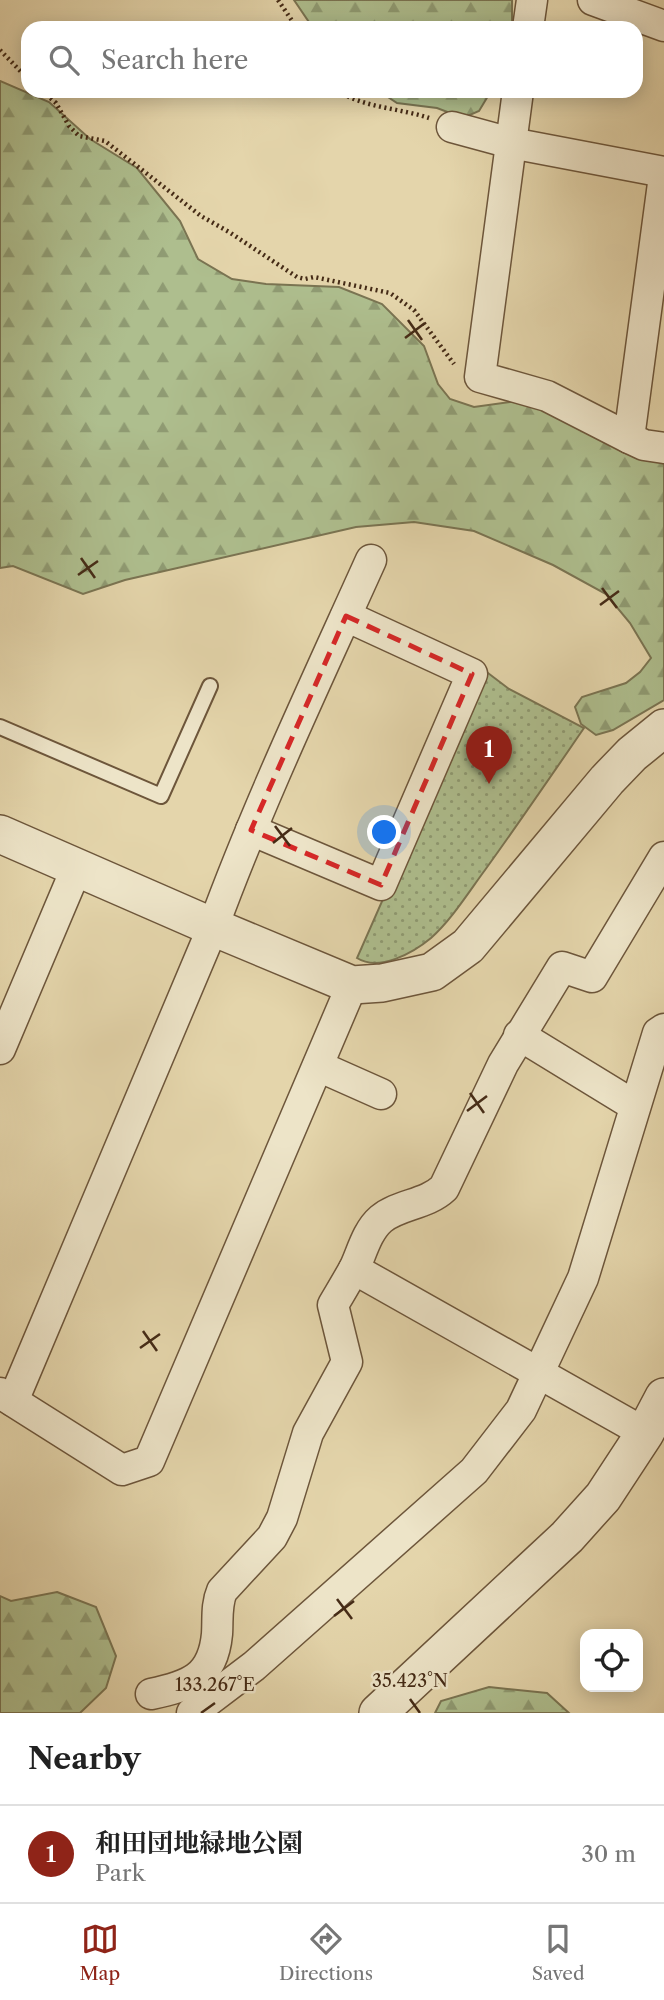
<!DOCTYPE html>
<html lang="en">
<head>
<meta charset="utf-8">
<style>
  :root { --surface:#fff; --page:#f6f6f6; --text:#222; --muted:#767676; --line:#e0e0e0; --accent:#8f2418 }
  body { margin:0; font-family:"Libre Caslon Text","Noto Serif JP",serif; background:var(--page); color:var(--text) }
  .controls { position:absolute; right:21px; bottom:21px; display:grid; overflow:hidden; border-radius:14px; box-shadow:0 4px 18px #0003 }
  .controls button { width:63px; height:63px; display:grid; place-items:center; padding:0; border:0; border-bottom:2px solid var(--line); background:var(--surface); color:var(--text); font:35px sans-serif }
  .you { position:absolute; left:385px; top:833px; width:24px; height:24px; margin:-18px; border:5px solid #fff; border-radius:50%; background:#1a73e8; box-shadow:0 0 0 10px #1a73e833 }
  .badge { display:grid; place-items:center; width:46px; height:46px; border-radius:50%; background:var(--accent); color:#fff; font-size:23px; font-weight:700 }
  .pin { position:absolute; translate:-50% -58px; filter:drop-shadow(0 2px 4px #0008) }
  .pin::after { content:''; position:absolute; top:37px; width:24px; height:21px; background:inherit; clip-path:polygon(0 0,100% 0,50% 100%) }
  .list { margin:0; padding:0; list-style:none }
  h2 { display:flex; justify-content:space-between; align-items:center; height:91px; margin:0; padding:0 28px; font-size:30px }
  h2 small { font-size:23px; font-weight:400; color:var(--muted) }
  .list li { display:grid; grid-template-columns:46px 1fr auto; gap:21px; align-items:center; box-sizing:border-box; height:98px; padding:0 28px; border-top:2px solid var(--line) }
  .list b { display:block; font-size:26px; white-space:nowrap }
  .list p { margin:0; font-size:23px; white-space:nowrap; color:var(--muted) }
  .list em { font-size:23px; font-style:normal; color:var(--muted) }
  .icon { flex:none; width:38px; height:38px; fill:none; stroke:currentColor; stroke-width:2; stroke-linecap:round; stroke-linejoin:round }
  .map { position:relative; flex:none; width:664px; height:1713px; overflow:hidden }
  .search { position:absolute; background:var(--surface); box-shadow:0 4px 18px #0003; left:21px; right:21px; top:21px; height:77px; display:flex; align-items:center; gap:18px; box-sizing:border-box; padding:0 24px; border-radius:21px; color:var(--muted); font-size:26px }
  .sheet { height:189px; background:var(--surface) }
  nav { display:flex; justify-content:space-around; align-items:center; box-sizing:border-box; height:98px; border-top:2px solid var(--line); background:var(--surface); font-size:19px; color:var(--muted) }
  nav a { display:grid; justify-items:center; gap:4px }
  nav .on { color:var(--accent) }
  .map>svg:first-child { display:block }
  .forest { fill:url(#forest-firs); stroke:#7a7452; stroke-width:2 }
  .park { fill:url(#park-dots); stroke:#7a7452; stroke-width:2 }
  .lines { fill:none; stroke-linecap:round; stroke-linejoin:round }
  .service-casing { stroke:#6d563b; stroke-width:18 }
  .minor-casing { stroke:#6d563b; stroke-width:33 }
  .tertiary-casing { stroke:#6d563b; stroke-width:40 }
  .path { stroke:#452b16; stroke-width:4.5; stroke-dasharray:2 3.5; stroke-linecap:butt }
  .service { stroke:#ede4c8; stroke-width:14 }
  .minor { stroke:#ede4c8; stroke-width:30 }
  .tertiary { stroke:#ede4c8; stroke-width:37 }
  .marked { fill:none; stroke:#d62828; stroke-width:5; stroke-dasharray:14 9; stroke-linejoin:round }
  .ticks { fill:none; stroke:#452b16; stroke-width:2.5 }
  .ticks-label { font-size:18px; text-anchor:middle; fill:#452b16; stroke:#ede4c8; stroke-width:5; stroke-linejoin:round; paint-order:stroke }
</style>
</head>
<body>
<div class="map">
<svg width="664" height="1713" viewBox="0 0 664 1713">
  <defs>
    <pattern id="forest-firs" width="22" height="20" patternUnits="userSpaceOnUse" patternTransform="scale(1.75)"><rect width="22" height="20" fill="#aebe8e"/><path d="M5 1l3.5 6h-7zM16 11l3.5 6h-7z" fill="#8f9b73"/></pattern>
    <pattern id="park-dots" width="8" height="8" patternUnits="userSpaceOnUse" patternTransform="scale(1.75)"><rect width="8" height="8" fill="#aebe8e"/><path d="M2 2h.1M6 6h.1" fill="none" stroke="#8f9b73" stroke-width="1.8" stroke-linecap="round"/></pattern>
  </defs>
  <rect width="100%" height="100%" fill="#e4d5ab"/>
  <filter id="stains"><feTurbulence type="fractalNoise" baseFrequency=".00286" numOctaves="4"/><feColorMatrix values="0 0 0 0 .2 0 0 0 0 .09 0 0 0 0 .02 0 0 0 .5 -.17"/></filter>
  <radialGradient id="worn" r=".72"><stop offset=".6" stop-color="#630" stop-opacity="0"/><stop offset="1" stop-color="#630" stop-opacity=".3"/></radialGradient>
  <g class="forest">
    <path d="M 294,0 L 512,0 L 512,28 L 313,28 Z"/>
    <path d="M 0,81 L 49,102 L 90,139 L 137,168 L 180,221 L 198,259 L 232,279 L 266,284 L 339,287 L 382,304 L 424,346 L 438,384 L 450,399 L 474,407 L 518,401 L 664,454 L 664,700 L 613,730 L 596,735 L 581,724 L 575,707 L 582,697 L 626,683 L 640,672 L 651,658 L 630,623 L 606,594 L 553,565 L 474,531 L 414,522 L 356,527 L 125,580 L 83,594 L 13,566 L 0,568 Z"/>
    <path d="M 379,91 L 491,91 L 479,111 L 463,118 L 437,108 L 397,103 Z"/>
    <path d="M 57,1592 L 96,1607 L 116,1656 L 106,1688 L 80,1713 L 0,1713 L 0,1596 L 11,1601 Z"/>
    <path d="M 489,1687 L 547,1693 L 569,1713 L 435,1713 L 441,1701 Z"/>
  </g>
  <path class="park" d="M 484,670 L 509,689 L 584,728 C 551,776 519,823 485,870 C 468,893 452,919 431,938 C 413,953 379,972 357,958 Z"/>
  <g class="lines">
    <defs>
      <path id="service" d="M 0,727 L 161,796 L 210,686"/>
      <g id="minor">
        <path d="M 593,0 L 664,26"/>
        <path d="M 528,28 L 532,0"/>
        <path d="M 518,91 L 480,377 L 547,396 L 629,438"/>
        <path d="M 452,127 L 511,143 L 664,172"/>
        <path d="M 664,176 L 629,438 L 644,445 L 664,448"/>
        <path d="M 251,830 L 381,885 L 472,674 L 346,616"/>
        <path d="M 519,1035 L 635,1106"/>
        <path d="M 0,1049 L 77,867"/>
        <path d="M 318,1066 L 381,1094"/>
        <path d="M 354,1269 L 645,1433"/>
        <path d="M 0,1393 L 122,1470 L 149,1461 L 352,985"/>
        <path d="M 13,1401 L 213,927 C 259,802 316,682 371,560"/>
        <path d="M 151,1694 C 189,1686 213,1678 217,1634 C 218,1619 216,1605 222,1591 L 272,1537 L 282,1518 L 308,1433 L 347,1362 L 333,1305 C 340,1293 348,1280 355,1267 C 362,1252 367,1231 381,1219 C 399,1204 426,1205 444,1188 L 503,1064 L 562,967 L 592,977 L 664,857"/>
        <path d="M 192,1713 L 254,1666 L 474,1471 L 521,1410 L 583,1278 L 658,1033 L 664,1029"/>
      </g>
      <g id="tertiary">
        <path d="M 0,834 L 213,927 L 352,985 L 382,983 L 432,972 L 468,946 L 607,780 L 632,754 L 664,728"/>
        <path d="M 378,1713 L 567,1537 L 603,1497 L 645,1433 L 664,1397"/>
      </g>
    </defs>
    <use href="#service" class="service-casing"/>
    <use href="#minor" class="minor-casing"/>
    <use href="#tertiary" class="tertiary-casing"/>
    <g class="path">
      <path d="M 278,0 L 297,28"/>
      <path d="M 0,50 L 28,79"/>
      <path d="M 42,91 L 56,103 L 69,126 L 79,136 L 105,141 L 201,216 L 229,232 L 297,277 L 305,279 L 314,277 L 390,293 L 414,310 L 454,364"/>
      <path d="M 338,91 C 365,108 399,108 429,118"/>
    </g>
    <use href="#service" class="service"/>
    <use href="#minor" class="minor"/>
    <use href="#tertiary" class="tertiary"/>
  </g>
  <path class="marked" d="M 346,616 L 472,674 L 381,885 L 251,830 Z"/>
  <path class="ticks" d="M 408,320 L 422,340M 405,338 L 425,323M 81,558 L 95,578M 78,575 L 98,561M 602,588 L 617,608M 600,605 L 619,591M 275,826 L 290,846M 273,843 L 292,828M 470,1093 L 484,1113M 467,1111 L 487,1096M 143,1331 L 157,1351M 140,1348 L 160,1334M 337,1599 L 352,1619M 334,1616 L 354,1601M 410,1699 L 420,1713M 201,1713 L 215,1703"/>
  <g class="ticks-label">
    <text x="410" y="1687">35.423°N</text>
    <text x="215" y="1691">133.267°E</text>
  </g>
  <rect width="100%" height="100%" filter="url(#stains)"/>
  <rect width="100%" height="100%" fill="url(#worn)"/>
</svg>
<div class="controls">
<button><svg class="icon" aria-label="locate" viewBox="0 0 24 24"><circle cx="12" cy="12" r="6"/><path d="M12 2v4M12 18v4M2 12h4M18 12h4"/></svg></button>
</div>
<div class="you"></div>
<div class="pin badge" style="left:489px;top:784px">1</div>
<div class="search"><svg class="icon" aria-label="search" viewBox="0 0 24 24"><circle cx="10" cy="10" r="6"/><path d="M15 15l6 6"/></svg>Search here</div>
</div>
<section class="sheet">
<h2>Nearby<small></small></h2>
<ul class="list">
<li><span class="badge">1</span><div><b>和田団地緑地公園</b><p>Park</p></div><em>30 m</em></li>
</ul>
</section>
<nav>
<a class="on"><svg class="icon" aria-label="map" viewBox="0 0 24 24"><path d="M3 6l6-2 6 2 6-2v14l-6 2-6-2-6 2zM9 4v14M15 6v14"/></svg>Map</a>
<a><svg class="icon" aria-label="directions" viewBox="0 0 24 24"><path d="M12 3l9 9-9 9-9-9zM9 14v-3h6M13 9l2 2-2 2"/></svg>Directions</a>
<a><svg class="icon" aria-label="saved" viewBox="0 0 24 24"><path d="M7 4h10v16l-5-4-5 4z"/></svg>Saved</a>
</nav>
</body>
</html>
